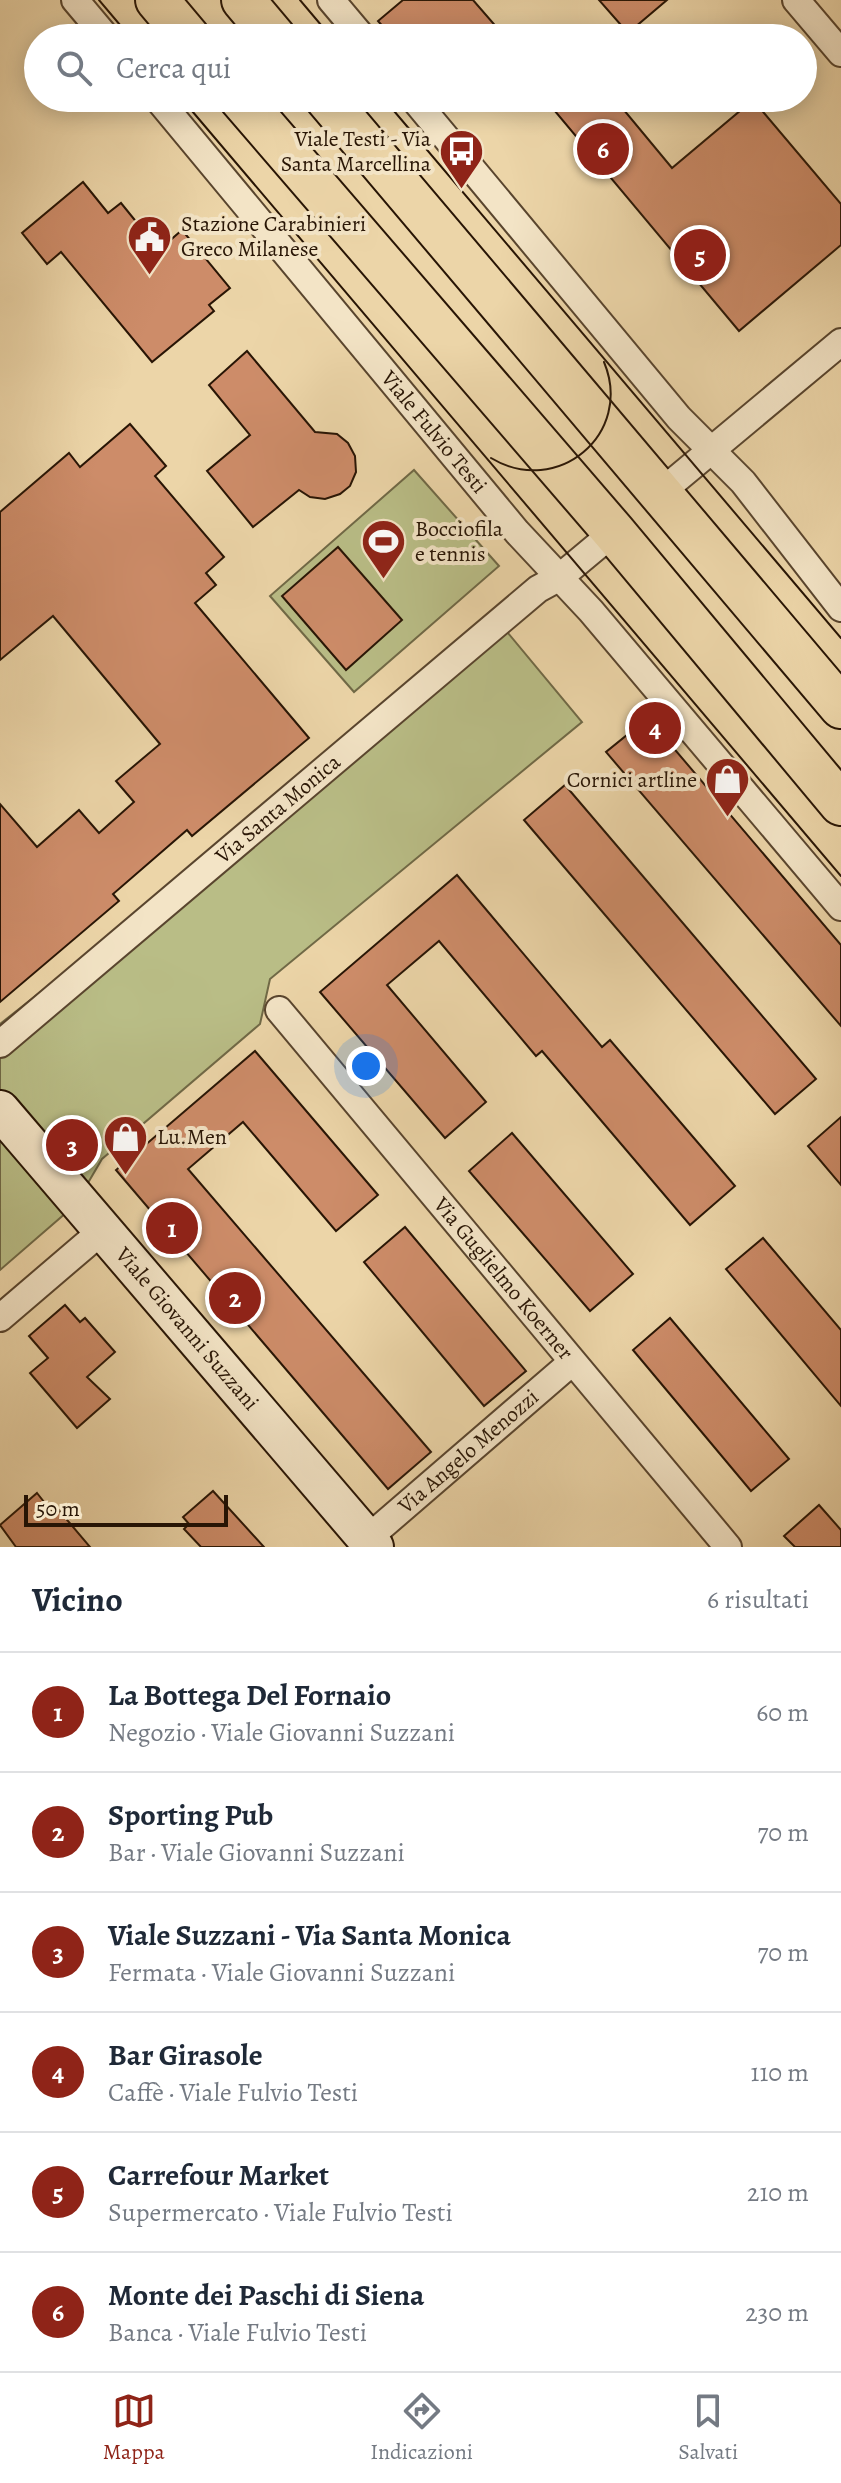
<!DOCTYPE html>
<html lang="it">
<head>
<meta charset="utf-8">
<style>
  :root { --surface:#fff; --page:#f6f6f7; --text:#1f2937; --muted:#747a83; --line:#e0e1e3; --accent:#8f2418 }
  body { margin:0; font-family:Alegreya,serif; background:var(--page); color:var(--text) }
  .scale { position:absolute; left:24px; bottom:20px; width:204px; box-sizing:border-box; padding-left:8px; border:4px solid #281505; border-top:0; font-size:22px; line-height:28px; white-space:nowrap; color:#281505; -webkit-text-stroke:6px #f3e4c6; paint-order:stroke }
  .you { position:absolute; left:366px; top:1066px; width:28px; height:28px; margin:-20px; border:6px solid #fff; border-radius:50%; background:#1a73e8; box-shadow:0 0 0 12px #1a73e833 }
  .badge { display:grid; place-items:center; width:52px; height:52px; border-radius:50%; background:var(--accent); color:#fff; font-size:26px; font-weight:700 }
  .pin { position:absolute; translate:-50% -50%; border:4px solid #fff; box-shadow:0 2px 8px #0006 }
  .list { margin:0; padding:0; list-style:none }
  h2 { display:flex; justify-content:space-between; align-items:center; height:104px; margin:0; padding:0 32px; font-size:34px }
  h2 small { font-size:26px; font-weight:400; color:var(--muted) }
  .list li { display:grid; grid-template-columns:52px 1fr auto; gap:24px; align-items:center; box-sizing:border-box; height:120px; padding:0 32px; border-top:2px solid var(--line) }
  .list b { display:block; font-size:30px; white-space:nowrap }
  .list p { margin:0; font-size:26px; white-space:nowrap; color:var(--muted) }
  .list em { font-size:26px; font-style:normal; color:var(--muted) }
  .icon { flex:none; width:44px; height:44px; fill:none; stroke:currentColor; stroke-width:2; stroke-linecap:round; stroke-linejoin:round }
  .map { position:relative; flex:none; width:841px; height:1547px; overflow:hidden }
  .search { position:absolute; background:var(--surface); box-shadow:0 4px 20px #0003; left:24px; right:24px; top:24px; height:88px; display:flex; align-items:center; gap:20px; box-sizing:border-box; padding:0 28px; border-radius:44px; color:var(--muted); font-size:30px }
  .sheet { height:824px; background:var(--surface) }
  nav { display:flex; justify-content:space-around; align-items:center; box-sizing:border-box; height:112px; border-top:2px solid var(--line); background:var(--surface); font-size:22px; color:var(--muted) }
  nav a { display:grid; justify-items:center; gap:4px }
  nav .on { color:var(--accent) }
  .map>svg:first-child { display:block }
  .green { fill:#b9bd86; stroke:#706946; stroke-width:2 }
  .building { fill:#cd8c69; stroke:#281505; stroke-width:2 }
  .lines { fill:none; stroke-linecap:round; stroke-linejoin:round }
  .street-casing { stroke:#59452e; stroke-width:30 }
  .secondary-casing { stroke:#281505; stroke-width:42 }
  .primary-casing { stroke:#281505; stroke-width:46 }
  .street { stroke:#f3e4c6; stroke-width:26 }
  .secondary { stroke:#f3e4c6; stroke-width:38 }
  .primary { stroke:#ecd5a8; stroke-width:42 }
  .tram { stroke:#281505; stroke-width:2 }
  .labels { text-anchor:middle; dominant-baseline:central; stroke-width:8; stroke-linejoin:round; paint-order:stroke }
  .poi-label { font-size:22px; fill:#281505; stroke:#f3e4c6; text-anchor:start }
  .street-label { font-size:22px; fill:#281505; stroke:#f3e4c6 }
</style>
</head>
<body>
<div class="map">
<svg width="841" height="1547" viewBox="0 0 841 1547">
  <rect width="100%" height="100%" fill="#ecd5a8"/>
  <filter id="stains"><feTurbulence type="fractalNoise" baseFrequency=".0025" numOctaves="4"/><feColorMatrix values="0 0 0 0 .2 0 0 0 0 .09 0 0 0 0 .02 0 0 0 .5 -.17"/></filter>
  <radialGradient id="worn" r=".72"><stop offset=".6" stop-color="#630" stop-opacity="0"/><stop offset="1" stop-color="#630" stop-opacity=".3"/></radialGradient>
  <g class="green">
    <path d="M 414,470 L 499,566 L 354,692 L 270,596 Z"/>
    <path d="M 503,627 L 582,722 L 270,979 L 260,1024 L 102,1159 L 75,1205 L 0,1270 L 0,1024 Z"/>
  </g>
  <g class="building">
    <path d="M 403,0 L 473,0 L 506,38 L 393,38 L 378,21 Z"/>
    <path d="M 599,0 L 667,0 L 628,33 Z"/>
    <path d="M 544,98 L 614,98 L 672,168 L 753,100 L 841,204 L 841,245 L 739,331 Z"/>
    <path d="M 83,182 L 108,213 L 121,203 L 159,250 L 182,230 L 230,288 L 209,305 L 214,311 L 152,362 L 61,252 L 47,264 L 22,233 Z"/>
    <path d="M 247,351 L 315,432 L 337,434 L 348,443 L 355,456 L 356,472 L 350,486 L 340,494 L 325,499 L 310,497 L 299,490 L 253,527 L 207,471 L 250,435 L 209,385 Z"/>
    <path d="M 130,424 L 166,466 L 155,476 L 224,557 L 206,573 L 216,585 L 195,603 L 309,738 L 192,836 L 187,830 L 113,894 L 119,901 L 0,1002 L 0,804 L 37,847 L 79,810 L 99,833 L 134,802 L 116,781 L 160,744 L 53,616 L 0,660 L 0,512 L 69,453 L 80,467 Z"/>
    <path d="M 338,547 L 402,620 L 346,670 L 282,596 Z"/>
    <path d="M 648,718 L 841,945 L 841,1026 L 606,752 Z"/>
    <path d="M 565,785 L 816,1079 L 775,1114 L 524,820 Z"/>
    <path d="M 457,875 L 602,1047 L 610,1040 L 735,1186 L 690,1225 L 542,1051 L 536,1056 L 439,941 L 387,985 L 486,1102 L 445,1138 L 320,992 Z"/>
    <path d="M 255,1051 L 378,1195 L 336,1231 L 243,1122 L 188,1169 L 431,1452 L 388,1489 L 116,1170 Z"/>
    <path d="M 841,1117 L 841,1185 L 808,1146 Z"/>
    <path d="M 512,1133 L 633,1274 L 590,1311 L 469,1171 Z"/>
    <path d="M 405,1227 L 526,1371 L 484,1406 L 364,1262 Z"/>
    <path d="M 763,1238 L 841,1330 L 841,1406 L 726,1269 Z"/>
    <path d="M 65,1305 L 80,1322 L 85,1318 L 115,1352 L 87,1377 L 110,1399 L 77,1428 L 30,1373 L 48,1358 L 29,1336 Z"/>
    <path d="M 670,1318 L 789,1459 L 751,1491 L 633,1350 Z"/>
    <path d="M 213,1491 L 264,1547 L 201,1547 L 184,1529 L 189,1524 L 183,1517 Z"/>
    <path d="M 37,1493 L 52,1512 L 57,1508 L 90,1547 L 16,1547 L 0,1525 Z"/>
    <path d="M 819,1505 L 841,1530 L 841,1547 L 795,1547 L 784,1536 Z"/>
  </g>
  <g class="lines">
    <defs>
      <g id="street">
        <path d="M 75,0 L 107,38"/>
        <path d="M 331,0 L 363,38"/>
        <path d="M 796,0 L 841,53"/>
        <path id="s1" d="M 157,98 L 517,532 L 591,611 L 841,907"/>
        <path d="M 413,98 L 679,418 L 743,482 L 841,608"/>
        <path d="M 660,493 L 841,342"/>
        <path id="s2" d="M 279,1010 L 728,1547"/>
        <path id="s3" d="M 0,1044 L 538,589 L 560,577 L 614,532"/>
        <path d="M 0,1318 L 103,1230"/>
        <path id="s4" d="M 367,1539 L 571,1363"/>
      </g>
      <g id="secondary">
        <path id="s5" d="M 0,1110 L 374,1547"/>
      </g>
      <g id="primary">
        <path d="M 157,0 L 189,38"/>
        <path d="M 243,0 L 275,38"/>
        <path d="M 240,98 L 614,532 L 841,804"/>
        <path d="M 326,98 L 841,707"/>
      </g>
    </defs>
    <use href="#street" class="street-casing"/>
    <use href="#secondary" class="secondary-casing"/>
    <use href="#primary" class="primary-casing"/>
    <use href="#street" class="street"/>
    <use href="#secondary" class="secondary"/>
    <use href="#primary" class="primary"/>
    <g class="tram">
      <path d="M 99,0 L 131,38"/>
      <path d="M 300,0 L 332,38"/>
      <path d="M 181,98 L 841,876"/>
      <path d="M 383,98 L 841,638"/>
      <path d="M 491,458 C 557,498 634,434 604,362"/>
    </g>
  </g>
  <defs>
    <symbol id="bus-pin" viewBox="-11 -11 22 30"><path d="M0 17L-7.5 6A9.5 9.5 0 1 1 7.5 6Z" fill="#8f2418" stroke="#f3e4c6"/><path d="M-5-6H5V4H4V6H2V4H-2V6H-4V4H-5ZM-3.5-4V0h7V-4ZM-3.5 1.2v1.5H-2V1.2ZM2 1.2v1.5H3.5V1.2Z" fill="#fff"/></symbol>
    <symbol id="civic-pin" viewBox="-11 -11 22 30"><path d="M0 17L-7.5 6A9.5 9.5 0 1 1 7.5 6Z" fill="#8f2418" stroke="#f3e4c6"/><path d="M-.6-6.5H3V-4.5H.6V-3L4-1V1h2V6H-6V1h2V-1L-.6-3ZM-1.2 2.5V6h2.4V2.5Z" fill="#fff"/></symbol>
    <symbol id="stadium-pin" viewBox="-11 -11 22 30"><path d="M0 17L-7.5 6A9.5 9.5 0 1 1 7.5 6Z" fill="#8f2418" stroke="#f3e4c6"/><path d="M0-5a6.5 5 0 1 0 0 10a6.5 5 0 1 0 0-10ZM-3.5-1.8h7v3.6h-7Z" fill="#fff"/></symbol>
    <symbol id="shop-pin" viewBox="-11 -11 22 30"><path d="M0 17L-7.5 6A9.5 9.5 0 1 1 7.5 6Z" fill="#8f2418" stroke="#f3e4c6"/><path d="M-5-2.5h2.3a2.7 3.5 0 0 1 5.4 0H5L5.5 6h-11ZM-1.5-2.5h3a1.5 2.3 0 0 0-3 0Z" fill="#fff"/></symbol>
  </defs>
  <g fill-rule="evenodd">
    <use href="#bus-pin" x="436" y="126" width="51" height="69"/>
    <use href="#civic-pin" x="124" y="212" width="51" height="69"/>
    <use href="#stadium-pin" x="358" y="516" width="51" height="69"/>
    <use href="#shop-pin" x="702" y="754" width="51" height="69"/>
    <use href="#shop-pin" x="100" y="1112" width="51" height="69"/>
  </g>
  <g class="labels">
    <g class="poi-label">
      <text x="431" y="139" text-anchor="end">Viale Testi - Via<tspan x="431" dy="25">Santa Marcellina</tspan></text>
      <text x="181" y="224">Stazione Carabinieri<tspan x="181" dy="25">Greco Milanese</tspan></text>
      <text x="415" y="529">Bocciofila<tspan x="415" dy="25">e tennis</tspan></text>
      <text x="697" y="780" text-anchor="end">Cornici artline</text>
      <text x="157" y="1137">Lu.Men</text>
    </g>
    <g class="street-label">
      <text stroke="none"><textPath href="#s1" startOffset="434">Viale Fulvio Testi</textPath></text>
      <text stroke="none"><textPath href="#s3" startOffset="364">Via Santa Monica</textPath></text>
      <text stroke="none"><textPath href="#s2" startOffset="350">Via Guglielmo Koerner</textPath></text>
      <text stroke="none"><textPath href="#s5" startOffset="288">Viale Giovanni Suzzani</textPath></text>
      <text stroke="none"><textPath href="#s4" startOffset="134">Via Angelo Menozzi</textPath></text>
    </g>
  </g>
  <rect width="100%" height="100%" filter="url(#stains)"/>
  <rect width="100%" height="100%" fill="url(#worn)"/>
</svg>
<div class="scale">50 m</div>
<div class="you"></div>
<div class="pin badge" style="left:172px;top:1228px">1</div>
<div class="pin badge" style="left:235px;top:1298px">2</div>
<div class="pin badge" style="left:72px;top:1145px">3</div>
<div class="pin badge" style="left:655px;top:728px">4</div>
<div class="pin badge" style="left:700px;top:255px">5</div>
<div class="pin badge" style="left:603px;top:149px">6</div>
<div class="search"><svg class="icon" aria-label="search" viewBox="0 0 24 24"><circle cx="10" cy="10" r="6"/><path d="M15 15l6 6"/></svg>Cerca qui</div>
</div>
<section class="sheet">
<h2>Vicino<small>6 risultati</small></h2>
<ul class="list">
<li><span class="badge">1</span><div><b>La Bottega Del Fornaio</b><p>Negozio · Viale Giovanni Suzzani</p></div><em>60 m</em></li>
<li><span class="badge">2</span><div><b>Sporting Pub</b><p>Bar · Viale Giovanni Suzzani</p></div><em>70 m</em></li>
<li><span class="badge">3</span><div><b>Viale Suzzani - Via Santa Monica</b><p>Fermata · Viale Giovanni Suzzani</p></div><em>70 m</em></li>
<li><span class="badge">4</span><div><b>Bar Girasole</b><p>Caffè · Viale Fulvio Testi</p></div><em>110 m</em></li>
<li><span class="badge">5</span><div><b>Carrefour Market</b><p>Supermercato · Viale Fulvio Testi</p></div><em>210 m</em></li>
<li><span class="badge">6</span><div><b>Monte dei Paschi di Siena</b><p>Banca · Viale Fulvio Testi</p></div><em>230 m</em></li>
</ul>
</section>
<nav>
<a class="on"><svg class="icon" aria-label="map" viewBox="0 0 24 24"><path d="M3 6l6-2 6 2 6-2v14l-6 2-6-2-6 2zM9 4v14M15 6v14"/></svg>Mappa</a>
<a><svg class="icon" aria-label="directions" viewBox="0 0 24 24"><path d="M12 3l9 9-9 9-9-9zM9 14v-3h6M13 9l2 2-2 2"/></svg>Indicazioni</a>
<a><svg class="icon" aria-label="saved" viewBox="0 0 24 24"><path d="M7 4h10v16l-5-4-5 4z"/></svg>Salvati</a>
</nav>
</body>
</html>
